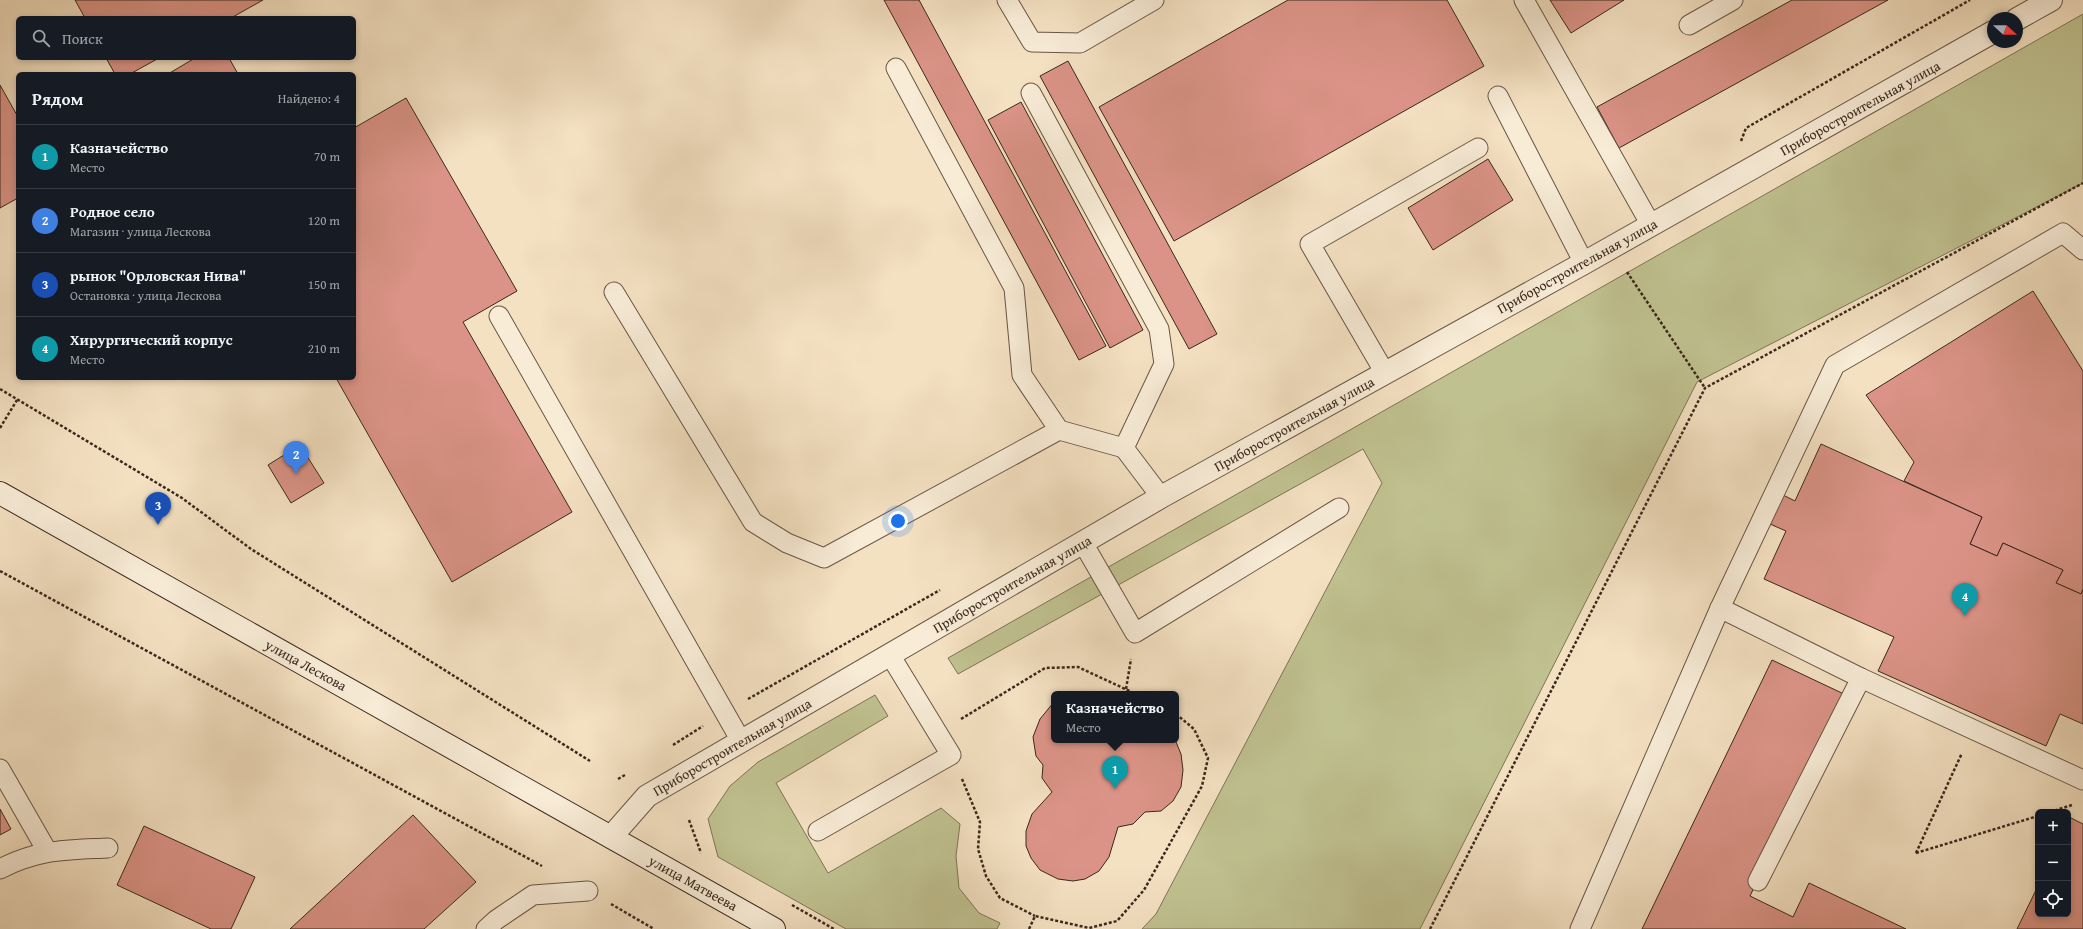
<!DOCTYPE html>
<html lang="ru">
<head>
<meta charset="utf-8">
<style>
  :root { --surface:#171b24; --page:#20242c; --text:#f1f3f6; --muted:#9ea1a6; --line:#363941; --accent:#2563eb }
  body { margin:0; font-family:"Gentium Book Plus",serif; background:var(--page); color:var(--text) }
  .controls { position:absolute; right:12px; bottom:12px; display:grid; overflow:hidden; border-radius:6px; box-shadow:0 2px 6px #0003 }
  .controls button { width:36px; height:36px; display:grid; place-items:center; padding:0; border:0; border-bottom:1px solid var(--line); background:var(--surface); color:var(--text); font:20px sans-serif }
  .compass { position:absolute; left:1987px; top:12px; width:36px; height:36px; border-radius:50%; background:var(--surface); box-shadow:0 2px 6px #0003; rotate:111deg }
  .you { position:absolute; left:898px; top:521px; width:14px; height:14px; margin:-10px; border:3px solid #fff; border-radius:50%; background:#1a73e8; box-shadow:0 0 0 6px #1a73e833 }
  .badge { display:grid; place-items:center; width:26px; height:26px; border-radius:50%; background:var(--accent); color:#fff; font-size:13px; font-weight:700 }
  .pin { position:absolute; translate:-50% -33px; filter:drop-shadow(0 1px 2px #0008) }
  .pin::after { content:''; position:absolute; top:21px; width:14px; height:12px; background:inherit; clip-path:polygon(0 0,100% 0,50% 100%) }
  .popup { position:absolute; left:1051px; top:691px; width:128px; height:52px; box-sizing:border-box; display:grid; place-content:center; border-radius:6px; background:var(--surface); filter:drop-shadow(0 1px 3px #0005); font-size:13px; white-space:nowrap; color:var(--muted) }
  .popup b { font-size:15px; color:var(--text) }
  .popup::after { content:''; position:absolute; left:50%; top:100%; margin-left:-8px; border:8px solid transparent; border-top-color:var(--surface) }
  .list { margin:0; padding:0; list-style:none }
  h2 { display:flex; justify-content:space-between; align-items:center; height:52px; margin:0; padding:0 16px; font-size:17px }
  h2 small { font-size:13px; font-weight:400; color:var(--muted) }
  .list li { display:grid; grid-template-columns:26px 1fr auto; gap:12px; align-items:center; box-sizing:border-box; height:64px; padding:0 16px; border-top:1px solid var(--line) }
  .list b { display:block; font-size:15px; white-space:nowrap }
  .list p { margin:0; font-size:13px; white-space:nowrap; color:var(--muted) }
  .list em { font-size:13px; font-style:normal; color:var(--muted) }
  .icon { flex:none; width:22px; height:22px; fill:none; stroke:currentColor; stroke-width:2; stroke-linecap:round; stroke-linejoin:round }
  .map { position:relative; flex:none; width:2083px; height:929px; overflow:hidden }
  .search { position:absolute; background:var(--surface); box-shadow:0 2px 6px #0003; left:16px; top:16px; width:340px; height:44px; display:flex; align-items:center; gap:10px; box-sizing:border-box; padding:0 14px; border-radius:6px; color:var(--muted); font-size:15px }
  .panel { position:absolute; background:var(--surface); box-shadow:0 2px 6px #0003; left:16px; top:72px; width:340px; height:308px; border-radius:6px }
  .map>svg:first-child { display:block }
  .green { fill:#c0c190; stroke:#7e7456 }
  .building { fill:#da9386; stroke:#3b281d }
  .lines { fill:none; stroke-linecap:round; stroke-linejoin:round }
  .lane-casing { stroke:#695646; stroke-width:21 }
  .street-casing { stroke:#695646; stroke-width:24 }
  .secondary-casing { stroke:#3b281d; stroke-width:24 }
  .path { stroke:#3b281d; stroke-width:2.5; stroke-dasharray:3 2; stroke-linecap:butt }
  .lane { stroke:#f8ecd7; stroke-width:19 }
  .street { stroke:#f8ecd7; stroke-width:22 }
  .secondary { stroke:#f8ecd7; stroke-width:22 }
  .labels { text-anchor:middle; dominant-baseline:central; stroke-width:3; stroke-linejoin:round; paint-order:stroke }
  .street-label { font-size:14px; fill:#3b281d; stroke:#f8ecd7 }
</style>
</head>
<body>
<div class="map">
<svg width="2083" height="929" viewBox="0 0 2083 929">
  <rect width="100%" height="100%" fill="#f4e1c2"/>
  <filter id="stains"><feTurbulence type="fractalNoise" baseFrequency=".005" numOctaves="4"/><feColorMatrix values="0 0 0 0 .2 0 0 0 0 .09 0 0 0 0 .02 0 0 0 .5 -.17"/></filter>
  <radialGradient id="worn" r=".72"><stop offset=".6" stop-color="#630" stop-opacity="0"/><stop offset="1" stop-color="#630" stop-opacity=".3"/></radialGradient>
  <g class="green">
    <path d="M 2083,14 L 2083,183 L 1697,382 L 1420,929 L 1142,929 L 1156,914 L 1382,483 L 1363,449 L 958,674 L 948,658 Z"/>
    <path d="M 875,695 L 888,716 L 776,783 L 828,873 L 941,808 L 960,824 L 956,856 L 959,888 L 979,913 L 1000,923 L 997,929 L 846,929 L 718,857 L 708,819 L 730,786 L 758,762 Z"/>
  </g>
  <g class="building">
    <path d="M 75,0 L 263,0 L 231,18 L 85,18 Z"/>
    <path d="M 884,0 L 919,0 L 1106,346 L 1079,360 Z"/>
    <path d="M 1288,0 L 1447,0 L 1484,66 L 1174,241 L 1099,107 Z"/>
    <path d="M 1550,0 L 1624,0 L 1571,33 Z"/>
    <path d="M 1792,0 L 1888,0 L 1619,148 L 1597,107 Z"/>
    <path d="M 106,58 L 159,58 L 130,74 L 115,74 Z"/>
    <path d="M 195,58 L 229,58 L 238,74 L 168,74 Z"/>
    <path d="M 1068,61 L 1217,334 L 1189,349 L 1040,76 Z"/>
    <path d="M 0,85 L 18,117 L 18,198 L 0,208 Z"/>
    <path d="M 406,98 L 517,291 L 463,322 L 572,512 L 452,582 L 336,378 L 354,378 L 354,128 Z"/>
    <path d="M 1021,102 L 1143,330 L 1110,348 L 988,120 Z"/>
    <path d="M 1488,159 L 1513,200 L 1433,250 L 1408,208 Z"/>
    <path d="M 2033,291 L 2083,371 L 2083,589 L 2081,594 L 2056,583 L 2063,570 L 2003,543 L 1997,556 L 1970,544 L 1982,517 L 1904,481 L 1914,462 L 1866,395 Z"/>
    <path d="M 1821,444 L 1982,517 L 1970,544 L 1997,556 L 2003,543 L 2063,570 L 2056,583 L 2081,594 L 2083,589 L 2083,724 L 2060,714 L 2046,746 L 1878,671 L 1894,637 L 1764,579 L 1786,531 L 1770,524 L 1783,495 L 1795,501 Z"/>
    <path d="M 300,445 L 324,483 L 291,503 L 268,465 Z"/>
    <path d="M 1772,660 L 1846,695 L 1750,896 L 1793,917 L 1809,883 L 1906,929 L 1642,929 Z"/>
    <path d="M 1054,702 L 1054,740 L 1172,740 L 1176,742 L 1181,754 L 1183,770 L 1181,787 L 1173,801 L 1161,811 L 1145,812 L 1133,824 L 1118,827 L 1109,857 L 1099,871 L 1085,879 L 1073,881 L 1058,879 L 1040,870 L 1031,858 L 1026,846 L 1026,831 L 1032,814 L 1052,792 L 1042,778 L 1043,765 L 1036,756 L 1033,737 L 1040,719 Z"/>
    <path d="M 0,809 L 11,829 L 0,835 Z"/>
    <path d="M 413,815 L 476,882 L 424,929 L 290,929 Z"/>
    <path d="M 2071,818 L 2083,824 L 2083,929 L 2017,929 L 2038,886 L 2038,914 L 2068,914 L 2068,824 Z"/>
    <path d="M 144,826 L 255,877 L 231,929 L 211,929 L 117,885 Z"/>
  </g>
  <g class="lines">
    <defs>
      <g id="lane">
        <path d="M 1007,0 L 1032,42 L 1080,43 L 1154,0"/>
        <path d="M 1524,0 L 1651,225"/>
        <path d="M 1689,25 L 1733,0"/>
        <path d="M 896,68 L 1014,288 L 1022,375 L 1059,430 L 1124,448"/>
        <path d="M 1031,93 L 1159,329 L 1164,364 L 1124,448 L 1161,497"/>
        <path d="M 1498,96 L 1584,263"/>
        <path d="M 614,292 L 753,522 L 787,543 L 824,558 L 1059,430"/>
        <path d="M 499,316 L 741,741"/>
        <path d="M 1385,373 L 1310,244 L 1478,148"/>
        <path d="M 1083,543 L 1135,633 L 1339,508"/>
        <path d="M 1720,608 L 1861,678 L 2083,780"/>
        <path d="M 0,769 L 47,851"/>
        <path d="M 818,831 L 951,755 L 890,655"/>
        <path d="M 0,869 C 38,849 66,850 108,848"/>
        <path d="M 1758,881 L 1861,678"/>
        <path d="M 486,929 L 496,920 L 533,895 L 588,891"/>
        <path d="M 1580,929 L 1720,608 L 1835,365 L 2063,233 L 2083,250"/>
      </g>
      <g id="street">
        <path d="M 2017,19 L 2051,0"/>
        <path d="M 611,837 L 647,796 L 1161,497 L 1584,263 L 1993,32"/>
      </g>
      <path id="secondary" d="M 0,493 L 774,929"/>
    </defs>
    <use href="#lane" class="lane-casing"/>
    <use href="#street" class="street-casing"/>
    <use href="#secondary" class="secondary-casing"/>
    <g class="path">
      <path d="M 1741,141 L 1746,128 L 1970,0"/>
      <path d="M 1627,272 L 1705,388"/>
      <path d="M 0,389 L 182,498 L 251,549 L 590,761"/>
      <path d="M 0,428 L 17,400"/>
      <path d="M 0,571 L 542,866"/>
      <path d="M 1126,689 L 1131,659"/>
      <path d="M 748,699 L 940,590"/>
      <path d="M 961,719 L 1045,668 L 1078,667 L 1136,694"/>
      <path d="M 673,745 L 703,726"/>
      <path d="M 618,779 L 625,775"/>
      <path d="M 962,779 L 980,822 L 978,849 L 986,876 L 1000,898 L 1035,916"/>
      <path d="M 2050,812 L 2072,805"/>
      <path d="M 689,820 L 701,853"/>
      <path d="M 1916,853 L 1962,753"/>
      <path d="M 1916,853 L 2038,816"/>
      <path d="M 611,904 L 654,929"/>
      <path d="M 792,905 L 834,929"/>
      <path d="M 1029,929 L 1035,916 L 1089,928 L 1117,921 L 1144,890 L 1202,786 L 1208,758 L 1194,729 L 1176,714"/>
      <path d="M 1430,929 L 1705,388 L 2083,183"/>
    </g>
    <use href="#lane" class="lane"/>
    <use href="#street" class="street"/>
    <use href="#secondary" class="secondary"/>
  </g>
  <g class="labels">
    <g class="street-label">
      <text transform="translate(1860 108) rotate(-29)">Приборостроительная улица</text>
      <text transform="translate(1577 266) rotate(-29)">Приборостроительная улица</text>
      <text transform="translate(1294 424) rotate(-29)">Приборостроительная улица</text>
      <text transform="translate(1012 584) rotate(-30)">Приборостроительная улица</text>
      <text transform="translate(306 665) rotate(29)">улица Лескова</text>
      <text transform="translate(732 747) rotate(-30)">Приборостроительная улица</text>
      <text transform="translate(693 883) rotate(29)">улица Матвеева</text>
    </g>
  </g>
  <rect width="100%" height="100%" filter="url(#stains)"/>
  <rect width="100%" height="100%" fill="url(#worn)"/>
</svg>
<div class="controls">
<button>+</button>
<button>−</button>
<button><svg class="icon" aria-label="locate" viewBox="0 0 24 24"><circle cx="12" cy="12" r="6"/><path d="M12 2v4M12 18v4M2 12h4M18 12h4"/></svg></button>
</div>
<svg class="compass" viewBox="-18 -18 36 36"><path d="M0-13l5 13h-10z" fill="#e53935"/><path d="M0 13l5-13h-10z" fill="#9ea1a6"/></svg>
<div class="you"></div>
<div class="pin badge" style="left:1115px;top:789px;background:#0f9aa8">1</div>
<div class="popup"><b>Казначейство</b>Место</div>
<div class="pin badge" style="left:296px;top:474px;background:#3f7fe0">2</div>
<div class="pin badge" style="left:158px;top:525px;background:#1a4fb4">3</div>
<div class="pin badge" style="left:1965px;top:616px;background:#0f9aa8">4</div>
<div class="search"><svg class="icon" aria-label="search" viewBox="0 0 24 24"><circle cx="10" cy="10" r="6"/><path d="M15 15l6 6"/></svg>Поиск</div>
<section class="panel">
<h2>Рядом<small>Найдено: 4</small></h2>
<ul class="list">
<li><span class="badge" style="background:#0f9aa8">1</span><div><b>Казначейство</b><p>Место</p></div><em>70 m</em></li>
<li><span class="badge" style="background:#3f7fe0">2</span><div><b>Родное село</b><p>Магазин · улица Лескова</p></div><em>120 m</em></li>
<li><span class="badge" style="background:#1a4fb4">3</span><div><b>рынок &quot;Орловская Нива&quot;</b><p>Остановка · улица Лескова</p></div><em>150 m</em></li>
<li><span class="badge" style="background:#0f9aa8">4</span><div><b>Хирургический корпус</b><p>Место</p></div><em>210 m</em></li>
</ul>
</section>
</div>
</body>
</html>
